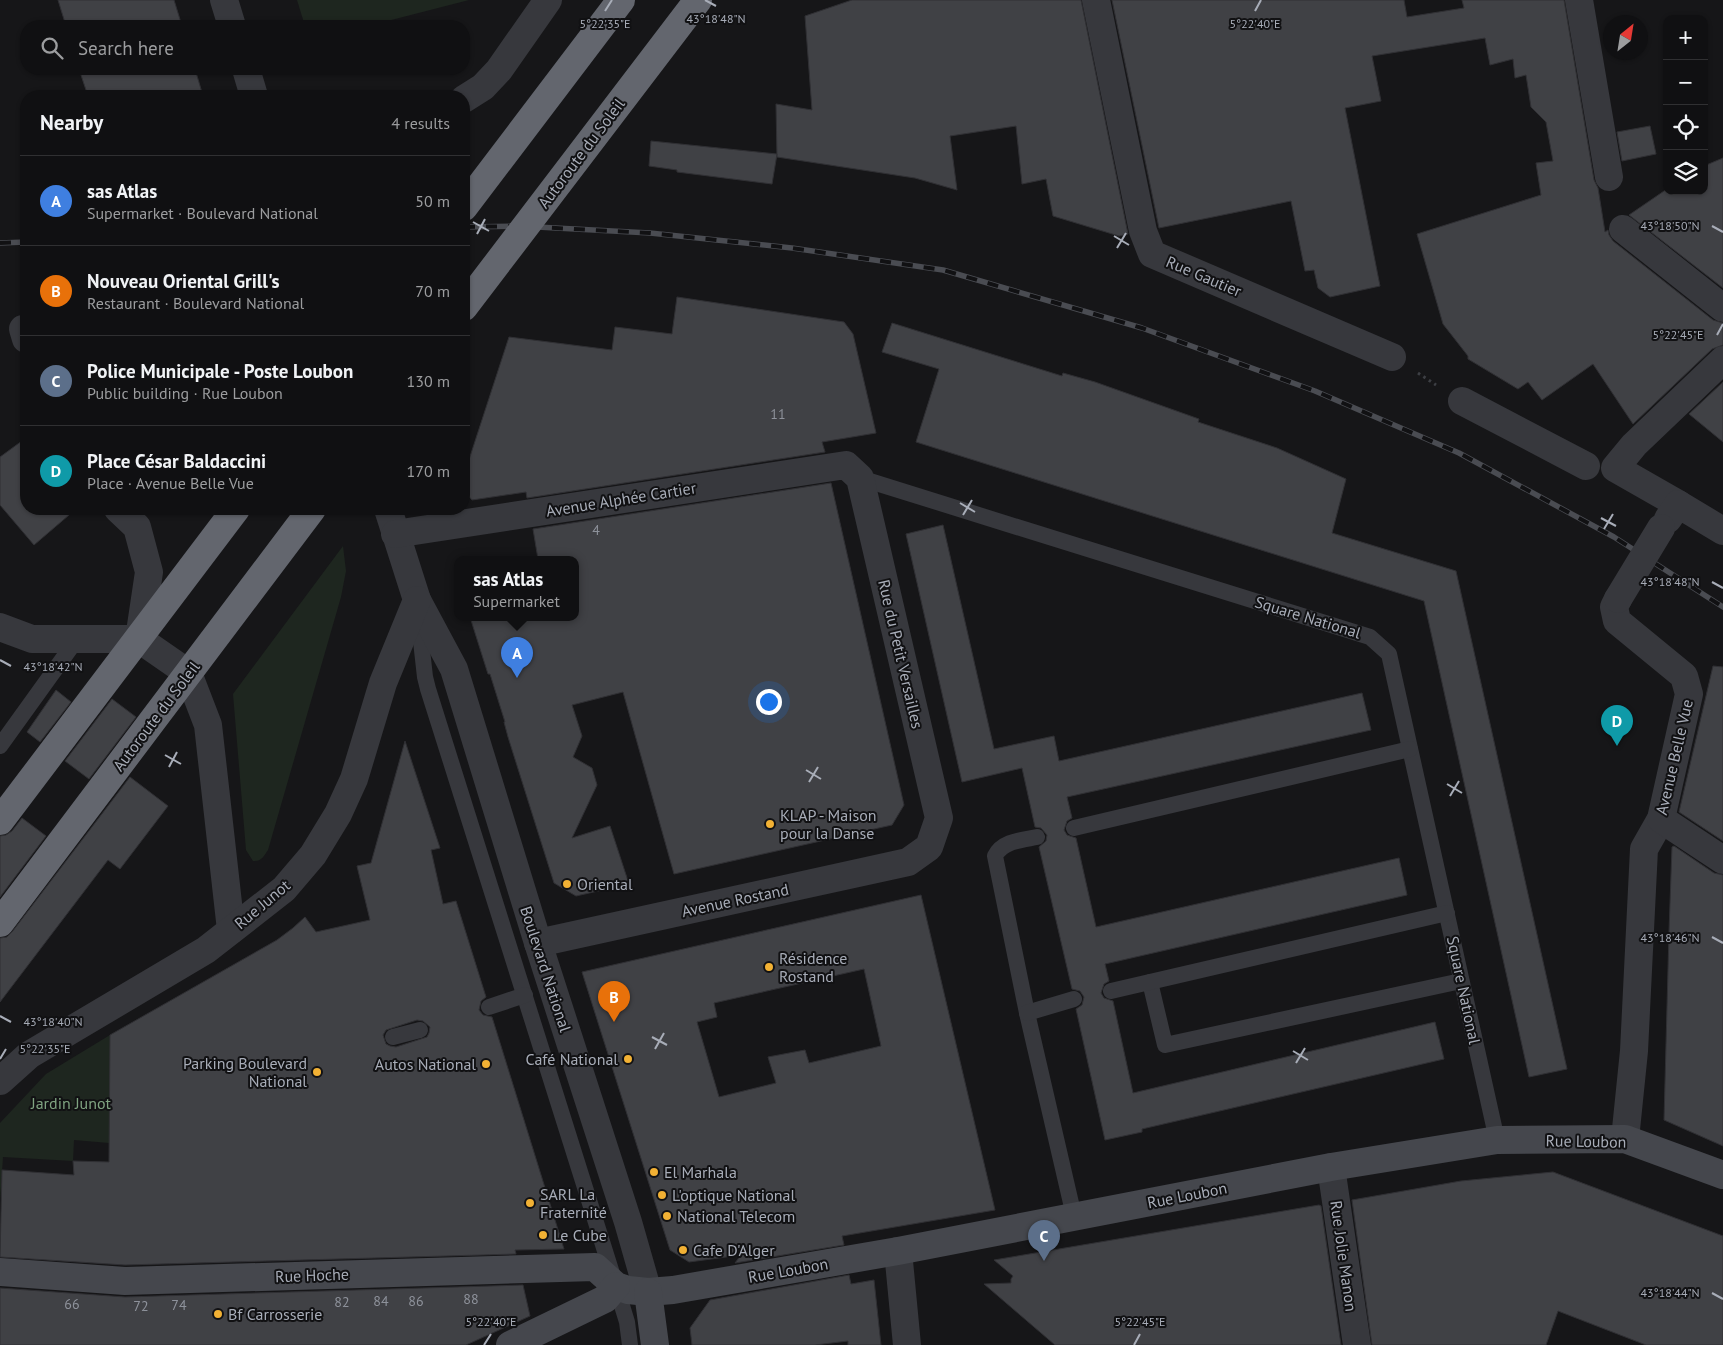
<!DOCTYPE html>
<html lang="en">
<head>
<meta charset="utf-8">
<style>
  :root { --surface:#101012; --page:#19191b; --text:#f1f3f6; --muted:#9c9d9f; --line:#303032; --accent:#f2b134 }
  body { margin:0; font-family:"PT Sans",sans-serif; background:var(--page); color:var(--text) }
  .controls { position:absolute; right:15px; top:15px; display:grid; overflow:hidden; border-radius:10px; box-shadow:0 1px 4px #0004 }
  .controls button { width:45px; height:45px; display:grid; place-items:center; padding:0; border:0; border-bottom:1px solid var(--line); background:var(--surface); color:var(--text); font:25px sans-serif }
  .compass { position:absolute; left:1603px; top:15px; width:45px; height:45px; border-radius:50%; background:var(--surface); box-shadow:0 1px 4px #0004; rotate:30deg }
  .you { position:absolute; left:768px; top:701px; width:18px; height:18px; margin:-12px; border:4px solid #fff; border-radius:50%; background:#1a73e8; box-shadow:0 0 0 8px #1a73e833 }
  .badge { display:grid; place-items:center; width:32px; height:32px; border-radius:50%; background:var(--accent); color:#fff; font-size:16px; font-weight:700 }
  .pin { position:absolute; translate:-50% -41px; filter:drop-shadow(0 1px 2px #0008) }
  .pin::after { content:''; position:absolute; top:26px; width:18px; height:15px; background:inherit; clip-path:polygon(0 0,100% 0,50% 100%) }
  .popup { position:absolute; left:454px; top:556px; width:125px; height:65px; box-sizing:border-box; display:grid; place-content:center; border-radius:10px; background:var(--surface); filter:drop-shadow(0 1px 4px #0005); font-size:16px; white-space:nowrap; color:var(--muted) }
  .popup b { font-size:19px; color:var(--text) }
  .popup::after { content:''; position:absolute; left:50%; top:100%; margin-left:-10px; border:10px solid transparent; border-top-color:var(--surface) }
  .list { margin:0; padding:0; list-style:none }
  h2 { display:flex; justify-content:space-between; align-items:center; height:65px; margin:0; padding:0 20px; font-size:21px }
  h2 small { font-size:16px; font-weight:400; color:var(--muted) }
  .list li { display:grid; grid-template-columns:32px 1fr auto; gap:15px; align-items:center; box-sizing:border-box; height:90px; padding:0 20px; border-top:1px solid var(--line) }
  .list b { display:block; font-size:19px; white-space:nowrap }
  .list p { margin:0; font-size:16px; white-space:nowrap; color:var(--muted) }
  .list em { font-size:16px; font-style:normal; color:var(--muted) }
  .icon { flex:none; width:28px; height:28px; fill:none; stroke:currentColor; stroke-width:2; stroke-linecap:round; stroke-linejoin:round }
  .map { position:relative; flex:none; width:1723px; height:1345px; overflow:hidden }
  .search { position:absolute; background:var(--surface); box-shadow:0 1px 4px #0004; left:20px; top:20px; width:450px; height:55px; display:flex; align-items:center; gap:12px; box-sizing:border-box; padding:0 18px; border-radius:20px; color:var(--muted); font-size:19px }
  .panel { position:absolute; background:var(--surface); box-shadow:0 1px 4px #0004; left:20px; top:90px; width:450px; height:425px; border-radius:20px }
  .map>svg:first-child { display:block }
  .green { fill:#1e261f }
  .building { fill:#404145; stroke:#303034; fill-rule:evenodd }
  .lines { fill:none; stroke-linecap:round; stroke-linejoin:round }
  .path { stroke:#3d3f44; stroke-width:3; stroke-dasharray:2.5 4; stroke-linecap:butt }
  .lane { stroke:#37383d; stroke-width:16 }
  .street { stroke:#37383d; stroke-width:28 }
  .secondary { stroke:#45474d; stroke-width:28 }
  .highway { stroke:#63666e; stroke-width:28 }
  .rail-casing { stroke:#4a4c52; stroke-width:5.5 }
  .rail { stroke:#111113; stroke-width:4; stroke-dasharray:11; stroke-linecap:butt }
  .street-bridge { stroke:#37383d; stroke-width:28 }
  .highway-bridge { stroke:#63666e; stroke-width:28 }
  .ticks { fill:none; stroke:#a8adb8; stroke-width:2 }
  .poi-dot { fill:#f2b134; stroke:#111113; stroke-width:2 }
  .labels { text-anchor:middle; dominant-baseline:central; stroke-width:4; stroke-linejoin:round; paint-order:stroke }
  .number-label { font-size:14px; fill:#8e929b }
  .street-label { font-size:16px; fill:#a8adb8; stroke:#111113 }
  .poi-label { font-size:16px; fill:#a8adb8; stroke:#111113; text-anchor:start }
  .park-label { font-size:16px; fill:#7fa381; stroke:#111113 }
  .ticks-label { font-size:12px; text-anchor:middle; fill:#a8adb8; stroke:#111113; stroke-width:4; stroke-linejoin:round; paint-order:stroke }
</style>
</head>
<body>
<div class="map">
<svg width="1723" height="1345" viewBox="0 0 1723 1345">
  <rect width="100%" height="100%" fill="#161618"/>
  <g class="green">
    <path d="M 297,0 L 469,0 L 368,26 L 305,26 Z"/>
    <path d="M 343,546 L 346,571 L 341,597 L 268,850 C 264,856 261,862 253,861 L 246,850 L 233,694 Z"/>
    <path d="M 110,1035 L 109,1143 L 74,1140 L 73,1161 L 3,1157 L 0,1202 L 0,1123 L 46,1074 Z"/>
  </g>
  <g class="building">
    <path d="M 58,0 L 174,0 L 182,26 L 66,26 Z"/>
    <path d="M 852,0 L 1081,0 L 1128,234 L 1119,236 L 1053,216 L 1046,179 L 1022,184 L 1016,126 L 950,136 L 957,190 L 915,178 L 777,157 L 776,104 L 812,110 L 805,16 Z"/>
    <path d="M 1112,0 L 1404,0 L 1407,17 L 1464,8 L 1462,0 L 1564,0 L 1594,180 L 1598,188 L 1605,232 L 1608,230 L 1609,235 L 1613,241 L 1713,320 L 1723,323 L 1723,345 L 1712,349 L 1633,424 L 1593,364 L 1542,400 L 1528,382 L 1518,389 L 1468,359 L 1468,356 L 1443,324 L 1417,234 L 1541,195 L 1536,163 L 1553,161 L 1546,122 L 1531,107 L 1526,75 L 1515,78 L 1513,59 L 1490,65 L 1485,38 L 1372,56 L 1381,101 L 1345,108 L 1380,286 L 1330,297 L 1318,288 L 1314,270 L 1305,271 L 1291,201 L 1159,228 Z"/>
    <path d="M 79,69 L 195,69 L 203,96 L 88,96 Z"/>
    <path d="M 1650,126 L 1656,154 L 1622,161 L 1617,132 Z"/>
    <path d="M 651,141 L 777,154 L 772,184 L 677,172 L 677,170 L 649,166 Z"/>
    <path d="M 1723,158 L 1723,288 L 1629,215 L 1667,189 L 1667,191 L 1704,191 L 1704,166 Z"/>
    <path d="M 677,297 L 844,322 L 853,334 L 876,433 L 822,442 L 825,452 L 527,498 L 526,492 L 472,500 L 464,491 L 464,475 L 509,337 L 612,350 L 615,327 L 672,334 Z"/>
    <path d="M 892,323 L 1062,376 L 1063,373 L 1095,382 L 1199,419 L 1198,422 L 1277,448 L 1346,479 L 1332,533 L 1456,571 L 1567,1069 L 1529,1077 L 1424,601 L 916,442 L 939,369 L 882,352 Z"/>
    <path d="M 1723,382 L 1723,442 L 1689,414 Z"/>
    <path d="M 26,438 L 26,509 L 76,509 L 34,545 L 0,505 L 0,457 Z"/>
    <path d="M 831,483 L 904,805 L 892,825 L 674,874 L 623,692 L 572,705 L 582,736 L 573,757 L 592,768 L 597,785 L 572,838 L 610,826 L 629,884 L 576,896 L 554,883 L 508,737 L 504,722 L 505,722 L 490,674 L 488,674 L 470,617 L 576,617 L 576,559 L 538,559 L 533,529 Z"/>
    <path d="M 943,525 L 994,749 L 1054,736 L 1059,761 L 1362,693 L 1371,730 L 1067,797 L 1072,818 L 1067,821 L 1064,830 L 1067,835 L 1076,838 L 1096,927 L 1399,858 L 1407,895 L 1105,964 L 1109,981 L 1104,984 L 1101,993 L 1104,998 L 1113,1001 L 1133,1093 L 1435,1022 L 1444,1059 L 1142,1129 L 1142,1132 L 1105,1140 L 1076,1009 L 1082,1005 L 1084,997 L 1080,991 L 1072,989 L 1039,847 L 1046,841 L 1047,835 L 1041,828 L 1035,827 L 1022,768 L 962,782 L 906,534 Z"/>
    <path d="M 1713,666 L 1723,667 L 1723,841 L 1679,812 Z"/>
    <path d="M 56,690 L 71,702 L 40,742 L 27,732 Z"/>
    <path d="M 112,699 L 136,717 L 89,779 L 65,761 Z"/>
    <path d="M 405,741 L 440,848 L 431,850 L 443,904 L 456,901 L 486,997 L 481,1001 L 479,1010 L 483,1015 L 492,1017 L 564,1249 L 515,1250 L 516,1254 L 125,1265 L 0,1257 L 2,1170 L 74,1175 L 73,1161 L 109,1162 L 110,1035 L 277,940 L 293,928 L 305,917 L 316,932 L 370,920 L 357,866 L 371,863 ZM 417,1020 L 423,1021 L 430,1027 L 429,1033 L 427,1037 L 396,1047 L 390,1046 L 386,1044 L 383,1035 L 386,1030 Z"/>
    <path d="M 130,777 L 168,806 L 120,869 L 108,860 L 0,1002 L 0,938 L 7,937 L 12,932 Z"/>
    <path d="M 22,818 L 46,836 L 0,897 L 0,836 L 6,835 L 12,831 Z"/>
    <path d="M 1674,846 L 1714,873 L 1723,875 L 1723,1146 L 1664,1120 L 1669,932 L 1672,847 Z"/>
    <path d="M 921,895 L 995,1210 L 842,1236 L 844,1245 L 735,1263 L 741,1255 L 689,1262 L 670,1250 L 582,972 ZM 864,969 L 881,1046 L 809,1063 L 805,1050 L 768,1057 L 776,1083 L 719,1097 L 697,1022 L 717,1017 L 714,1003 Z"/>
    <path d="M 1553,1172 L 1723,1236 L 1723,1345 L 1646,1345 L 1558,1311 L 1546,1345 L 1372,1345 L 1352,1200 L 1461,1181 Z"/>
    <path d="M 1319,1205 L 1321,1206 L 1341,1345 L 1055,1345 L 984,1284 L 1011,1283 L 1011,1279 L 1013,1276 L 994,1260 Z"/>
    <path d="M 849,1275 L 851,1284 L 874,1280 L 881,1345 L 848,1345 L 848,1341 L 815,1345 L 692,1345 L 690,1328 L 710,1300 Z"/>
    <path d="M 523,1285 L 530,1316 L 466,1345 L 0,1345 L 0,1288 L 125,1297 Z"/>
  </g>
  <g class="lines">
    <path class="path" d="M 1418,373 L 1436,385"/>
    <g class="lane">
      <path d="M 860,478 L 1370,637 L 1389,654 L 1497,1140"/>
      <path d="M 418,614 L 425,677 L 428,689 L 616,1286 L 627,1322 L 630,1345"/>
      <path d="M 0,746 L 77,639"/>
      <path d="M 1074,828 L 1410,749"/>
      <path d="M 1037,837 C 1022,840 1002,841 995,856 L 1027,1013 L 1074,1216"/>
      <path d="M 1150,982 L 1165,1045 L 1461,981"/>
      <path d="M 1111,991 L 1447,913"/>
      <path d="M 489,1007 L 525,995"/>
      <path d="M 1027,1013 L 1074,999"/>
      <path d="M 393,1037 L 420,1030"/>
    </g>
    <g class="street">
      <path d="M 224,0 L 232,26"/>
      <path d="M 1096,0 L 1143,231 L 1152,254 L 1392,357"/>
      <path d="M 1579,0 L 1609,177"/>
      <path d="M 246,69 L 254,96"/>
      <path d="M 464,99 L 483,87 L 499,70 L 548,0"/>
      <path d="M 1623,229 L 1723,308"/>
      <path d="M 23,329 L 26,339"/>
      <path d="M 1462,401 L 1586,466"/>
      <path d="M 1678,504 L 1615,468 L 1634,445 L 1723,360"/>
      <path d="M 118,509 L 137,527 L 149,572 L 139,639"/>
      <path d="M 388,509 L 417,600 L 454,669 L 538,943 L 628,1222 L 648,1292"/>
      <path d="M 1668,519 L 1678,504 L 1723,531"/>
      <path d="M 395,534 L 846,465 L 860,478 L 939,818 L 929,847 L 908,862 L 538,943"/>
      <path d="M 1618,599 L 1614,607 L 1617,621 L 1684,676 L 1689,694 L 1661,819 L 1644,849 L 1634,1051 L 1625,1139"/>
      <path d="M 0,627 L 32,639 L 139,639 L 188,673 L 208,725 L 231,930"/>
      <path d="M 1661,819 L 1723,860"/>
      <path d="M 0,1081 L 29,1055 L 206,950 L 284,889 L 313,855 L 338,814 L 354,779 L 383,683 L 417,600"/>
      <path d="M 1331,1167 L 1357,1345"/>
      <path d="M 898,1251 L 907,1345"/>
    </g>
    <g class="secondary">
      <path d="M 0,1272 L 125,1281 L 595,1267 L 616,1286 L 628,1290 L 648,1292 L 673,1290 L 898,1251 L 1331,1167 L 1497,1140 L 1625,1139 L 1723,1175"/>
      <path d="M 648,1292 L 655,1345"/>
      <path d="M 510,1345 L 605,1299 L 616,1286"/>
    </g>
    <path class="highway" d="M 464,207 L 621,0"/>
    <defs>
      <g id="rail">
        <path d="M 464,227 L 518,226 L 650,233 L 792,248 L 943,270 L 1142,328 L 1315,391 L 1459,453 L 1614,537 L 1723,607"/>
        <path d="M 0,243 L 26,242"/>
      </g>
    </defs>
    <use href="#rail" class="rail-casing"/>
    <use href="#rail" class="rail"/>
    <path class="street-bridge" d="M 1618,599 L 1661,528"/>
    <g class="highway-bridge">
      <path d="M 464,307 L 698,0"/>
      <path d="M 0,821 L 236,509"/>
      <path d="M 0,923 L 312,509"/>
    </g>
  </g>
  <path class="ticks" d="M 705,0 L 716,6M 605,11 L 612,0M 1255,11 L 1261,0M 473,222 L 489,231M 1712,226 L 1723,232M 477,234 L 485,219M 1114,236 L 1129,245M 1117,248 L 1126,233M 1717,335 L 1723,324M 960,503 L 975,512M 963,515 L 972,500M 1601,518 L 1616,526M 1604,529 L 1613,514M 1712,582 L 1723,588M 0,660 L 11,666M 165,755 L 181,764M 169,767 L 177,752M 806,770 L 821,779M 809,782 L 818,767M 1447,784 L 1462,793M 1450,796 L 1459,781M 1712,937 L 1723,943M 0,1016 L 11,1022M 652,1037 L 667,1045M 655,1049 L 664,1033M 1293,1051 L 1308,1060M 0,1059 L 6,1049M 1296,1063 L 1305,1048M 1712,1293 L 1723,1299M 484,1345 L 491,1334M 1134,1345 L 1140,1334"/>
  <g class="poi-dot">
    <circle cx="770" cy="824" r="5"/>
    <circle cx="567" cy="884" r="5"/>
    <circle cx="769" cy="967" r="5"/>
    <circle cx="628" cy="1059" r="5"/>
    <circle cx="486" cy="1064" r="5"/>
    <circle cx="317" cy="1072" r="5"/>
    <circle cx="654" cy="1172" r="5"/>
    <circle cx="662" cy="1195" r="5"/>
    <circle cx="530" cy="1203" r="5"/>
    <circle cx="667" cy="1216" r="5"/>
    <circle cx="543" cy="1235" r="5"/>
    <circle cx="683" cy="1250" r="5"/>
    <circle cx="218" cy="1314" r="5"/>
  </g>
  <g class="labels">
    <g class="number-label">
      <text x="778" y="414">11</text>
      <text x="596" y="530">4</text>
      <text x="471" y="1299">88</text>
      <text x="381" y="1301">84</text>
      <text x="416" y="1301">86</text>
      <text x="342" y="1302">82</text>
      <text x="72" y="1304">66</text>
      <text x="179" y="1305">74</text>
      <text x="141" y="1306">72</text>
    </g>
    <g class="street-label">
      <text transform="translate(581 153) rotate(-53)">Autoroute du Soleil</text>
      <text transform="translate(1204 276) rotate(23)">Rue Gautier</text>
      <text transform="translate(621 499) rotate(-9)">Avenue Alphée Cartier</text>
      <text transform="translate(1308 617) rotate(17)">Square National</text>
      <text transform="translate(901 654) rotate(77)">Rue du Petit Versailles</text>
      <text transform="translate(156 716) rotate(-53)">Autoroute du Soleil</text>
      <text transform="translate(1674 757) rotate(-77)">Avenue Belle Vue</text>
      <text transform="translate(735 900) rotate(-12)">Avenue Rostand</text>
      <text transform="translate(262 904) rotate(-40)">Rue Junot</text>
      <text transform="translate(546 969) rotate(72)">Boulevard National</text>
      <text transform="translate(1464 990) rotate(78)">Square National</text>
      <text transform="translate(1586 1141) rotate(1)">Rue Loubon</text>
      <text transform="translate(1187 1195) rotate(-11)">Rue Loubon</text>
      <text transform="translate(1344 1256) rotate(82)">Rue Jolie Manon</text>
      <text transform="translate(788 1270) rotate(-10)">Rue Loubon</text>
      <text transform="translate(312 1275) rotate(-2)">Rue Hoche</text>
    </g>
    <g class="poi-label">
      <text x="780" y="815">KLAP - Maison<tspan x="780" dy="18">pour la Danse</tspan></text>
      <text x="577" y="884">Oriental</text>
      <text x="779" y="958">Résidence<tspan x="779" dy="18">Rostand</tspan></text>
      <text x="618" y="1059" text-anchor="end">Café National</text>
      <text x="307" y="1063" text-anchor="end">Parking Boulevard<tspan x="307" dy="18">National</tspan></text>
      <text x="476" y="1064" text-anchor="end">Autos National</text>
      <text x="664" y="1172">El Marhala</text>
      <text x="540" y="1194">SARL La<tspan x="540" dy="18">Fraternité</tspan></text>
      <text x="672" y="1195">L'optique National</text>
      <text x="677" y="1216">National Telecom</text>
      <text x="553" y="1235">Le Cube</text>
      <text x="693" y="1250">Cafe D'Alger</text>
      <text x="228" y="1314">Bf Carrosserie</text>
    </g>
    <g class="park-label">
      <text x="71" y="1103">Jardin Junot</text>
    </g>
  </g>
  <g class="ticks-label">
    <text x="716" y="23">43°18'48"N</text>
    <text x="1255" y="28">5°22'40"E</text>
    <text x="605" y="28">5°22'35"E</text>
    <text x="1670" y="230">43°18'50"N</text>
    <text x="1678" y="339">5°22'45"E</text>
    <text x="1670" y="586">43°18'48"N</text>
    <text x="53" y="671">43°18'42"N</text>
    <text x="1670" y="942">43°18'46"N</text>
    <text x="53" y="1026">43°18'40"N</text>
    <text x="45" y="1053">5°22'35"E</text>
    <text x="1670" y="1297">43°18'44"N</text>
    <text x="491" y="1326">5°22'40"E</text>
    <text x="1140" y="1326">5°22'45"E</text>
  </g>
</svg>
<div class="controls">
<button>+</button>
<button>−</button>
<button><svg class="icon" aria-label="locate" viewBox="0 0 24 24"><circle cx="12" cy="12" r="6"/><path d="M12 2v4M12 18v4M2 12h4M18 12h4"/></svg></button>
<button><svg class="icon" aria-label="layers" viewBox="0 0 24 24"><path d="M12 4l9 5-9 5-9-5zM3 14l9 5 9-5"/></svg></button>
</div>
<svg class="compass" viewBox="-18 -18 36 36"><path d="M0-13l5 13h-10z" fill="#e53935"/><path d="M0 13l5-13h-10z" fill="#9c9d9f"/></svg>
<div class="you"></div>
<div class="pin badge" style="left:517px;top:678px;background:#3f7fe0">A</div>
<div class="popup"><b>sas Atlas</b>Supermarket</div>
<div class="pin badge" style="left:614px;top:1022px;background:#e8710a">B</div>
<div class="pin badge" style="left:1044px;top:1261px;background:#5c6f8a">C</div>
<div class="pin badge" style="left:1617px;top:746px;background:#0f9aa8">D</div>
<div class="search"><svg class="icon" aria-label="search" viewBox="0 0 24 24"><circle cx="10" cy="10" r="6"/><path d="M15 15l6 6"/></svg>Search here</div>
<section class="panel">
<h2>Nearby<small>4 results</small></h2>
<ul class="list">
<li><span class="badge" style="background:#3f7fe0">A</span><div><b>sas Atlas</b><p>Supermarket · Boulevard National</p></div><em>50 m</em></li>
<li><span class="badge" style="background:#e8710a">B</span><div><b>Nouveau Oriental Grill's</b><p>Restaurant · Boulevard National</p></div><em>70 m</em></li>
<li><span class="badge" style="background:#5c6f8a">C</span><div><b>Police Municipale - Poste Loubon</b><p>Public building · Rue Loubon</p></div><em>130 m</em></li>
<li><span class="badge" style="background:#0f9aa8">D</span><div><b>Place César Baldaccini</b><p>Place · Avenue Belle Vue</p></div><em>170 m</em></li>
</ul>
</section>
</div>
</body>
</html>
